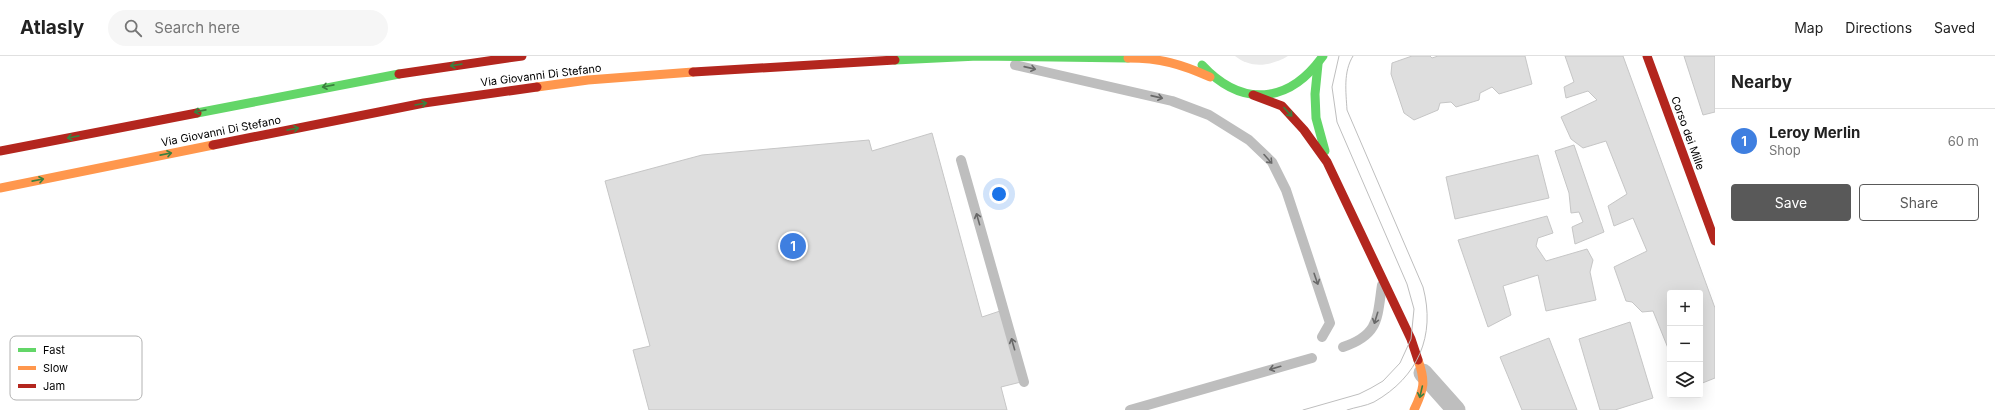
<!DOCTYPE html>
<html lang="en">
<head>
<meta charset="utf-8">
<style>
  :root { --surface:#fff; --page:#f6f6f6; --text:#222; --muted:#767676; --line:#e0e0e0; --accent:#595959 }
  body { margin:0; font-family:Inter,sans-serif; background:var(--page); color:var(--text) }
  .controls { position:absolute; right:12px; bottom:12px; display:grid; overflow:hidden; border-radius:4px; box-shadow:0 4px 16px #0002 }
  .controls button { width:36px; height:36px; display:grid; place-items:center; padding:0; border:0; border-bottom:1px solid var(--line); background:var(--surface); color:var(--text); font:20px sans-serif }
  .you { position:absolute; left:999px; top:138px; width:14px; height:14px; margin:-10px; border:3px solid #fff; border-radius:50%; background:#1a73e8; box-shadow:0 0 0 6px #1a73e833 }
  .badge { display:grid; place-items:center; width:26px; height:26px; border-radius:50%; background:var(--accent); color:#fff; font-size:13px; font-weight:700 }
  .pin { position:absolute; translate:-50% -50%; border:2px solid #fff; box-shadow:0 1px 4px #0006 }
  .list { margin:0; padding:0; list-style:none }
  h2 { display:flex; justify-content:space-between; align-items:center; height:52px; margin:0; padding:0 16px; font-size:17px }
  h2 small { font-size:13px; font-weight:400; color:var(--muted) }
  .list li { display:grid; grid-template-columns:26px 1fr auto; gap:12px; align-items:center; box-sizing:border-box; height:64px; padding:0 16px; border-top:1px solid var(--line) }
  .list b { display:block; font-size:15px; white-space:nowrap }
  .list p { margin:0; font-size:13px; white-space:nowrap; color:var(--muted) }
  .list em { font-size:13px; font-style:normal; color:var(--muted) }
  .actions { display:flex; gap:8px; padding:12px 16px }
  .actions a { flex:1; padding:9px 0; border:1px solid var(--accent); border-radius:4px; text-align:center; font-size:14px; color:var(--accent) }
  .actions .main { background:var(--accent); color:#fff }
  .icon { flex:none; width:22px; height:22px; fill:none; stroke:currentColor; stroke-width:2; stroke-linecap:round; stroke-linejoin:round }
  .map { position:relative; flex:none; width:1715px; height:354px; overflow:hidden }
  header { display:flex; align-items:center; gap:24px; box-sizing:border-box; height:56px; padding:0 20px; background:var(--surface); border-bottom:1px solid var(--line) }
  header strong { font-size:19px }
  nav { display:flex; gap:22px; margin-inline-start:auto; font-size:14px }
  .search { width:280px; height:36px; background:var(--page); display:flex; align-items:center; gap:10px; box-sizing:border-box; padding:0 14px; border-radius:22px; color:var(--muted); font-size:15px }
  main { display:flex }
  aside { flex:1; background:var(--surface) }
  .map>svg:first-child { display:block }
  .green { fill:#ebebeb }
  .building { fill:#dedede; stroke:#c6c6c6 }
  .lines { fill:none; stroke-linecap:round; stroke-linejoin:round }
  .lane { stroke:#bebebe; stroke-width:10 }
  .street { stroke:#bebebe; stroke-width:19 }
  .fast { stroke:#63d668; stroke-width:9 }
  .slow { stroke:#ff974d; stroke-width:9 }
  .jam { stroke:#b3261e; stroke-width:9 }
  .tram { stroke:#bebebe; stroke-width:1 }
  .oneway { stroke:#3b803e }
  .oneway2 { stroke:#686868 }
  .labels { text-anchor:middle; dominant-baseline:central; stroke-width:3; stroke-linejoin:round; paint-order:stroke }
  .street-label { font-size:11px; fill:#000; stroke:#fff }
  .key { fill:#fff; stroke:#b2b2b2; stroke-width:1 }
  .key-label { font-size:11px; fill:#000 }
</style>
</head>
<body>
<header>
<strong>Atlasly</strong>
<div class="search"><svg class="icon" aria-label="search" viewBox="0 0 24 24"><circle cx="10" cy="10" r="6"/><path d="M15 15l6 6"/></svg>Search here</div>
<nav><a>Map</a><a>Directions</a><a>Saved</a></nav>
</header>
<main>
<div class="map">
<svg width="1715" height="354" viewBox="0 0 1715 354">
  <rect width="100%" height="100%" fill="#fff"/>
  <path class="green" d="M 1235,0 L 1288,0 C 1271,10 1251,13 1235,0 Z"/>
  <g class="building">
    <path d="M 1412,0 L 1430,0 L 1432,2 L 1438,0 L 1525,0 L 1532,28 L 1499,38 L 1492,31 L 1480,37 L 1479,44 L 1456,51 L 1451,46 L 1440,47 L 1438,54 L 1414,64 L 1404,57 L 1391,18 L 1392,7 Z"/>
    <path d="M 1565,0 L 1623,0 L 1715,252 L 1715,322 L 1700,328 L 1700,237 L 1670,237 L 1670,297 L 1653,255 L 1642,256 L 1632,246 L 1626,245 L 1614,211 L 1647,195 L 1633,162 L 1614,170 L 1608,150 L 1627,138 L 1606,85 L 1583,92 L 1571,83 L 1561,61 L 1597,44 L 1588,35 L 1566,42 L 1564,31 L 1574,26 Z"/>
    <path d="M 1684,0 L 1715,0 L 1715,56 L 1703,59 Z"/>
    <path d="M 932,77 L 982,261 L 1000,255 L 1021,326 L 1001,331 L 1007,354 L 649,354 L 633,294 L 650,290 L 605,125 L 702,99 L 869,84 L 872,95 Z"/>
    <path d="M 1574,89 L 1604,176 L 1575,188 L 1572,171 L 1583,166 L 1579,156 L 1571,157 L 1569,137 L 1555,95 Z"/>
    <path d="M 1538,99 L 1549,142 L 1455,163 L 1446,121 Z"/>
    <path d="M 1547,160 L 1553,177 L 1538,182 L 1536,190 L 1546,205 L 1587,193 L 1593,204 L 1590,216 L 1596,244 L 1546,255 L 1538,219 L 1503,230 L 1511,259 L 1488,271 L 1458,184 Z"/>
    <path d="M 1630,266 L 1653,342 L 1615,354 L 1600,354 L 1579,283 Z"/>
    <path d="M 1549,282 L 1577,354 L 1522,354 L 1500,301 Z"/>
  </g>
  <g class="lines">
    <g class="lane">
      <path d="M 1015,9 L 1172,45 L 1209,59 L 1249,84 L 1272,106 L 1286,134 L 1330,267 L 1322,281"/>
      <path d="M 961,104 L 1024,326"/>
      <path d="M 1343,291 C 1379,279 1377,263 1382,229"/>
      <path d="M 1130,354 L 1312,302"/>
    </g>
    <path class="street" d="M 1423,317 L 1456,354"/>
    <g class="fast">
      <path d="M 895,4 L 978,0 L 1128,2"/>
      <path d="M 1318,8 L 1315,38 L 1316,62 L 1325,95"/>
      <path d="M 1202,9 C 1242,52 1289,48 1323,0"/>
      <path d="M 197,57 L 399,18"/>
    </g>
    <g class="slow">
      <path d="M 1128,2 C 1160,2 1181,8 1210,21"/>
      <path d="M 537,31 L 588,24 L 693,16"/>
      <path d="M 0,132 L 213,89"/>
      <path d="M 1414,354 C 1424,333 1426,326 1418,304"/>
    </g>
    <g class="jam">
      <path d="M 1647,0 L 1715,185"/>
      <path d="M 693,16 L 895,4"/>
      <path d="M 399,18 L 522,0"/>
      <path d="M 1253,39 L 1282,50 L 1304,74 L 1327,106 L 1411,283 L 1418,304"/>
      <path d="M 213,89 L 424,47 L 537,31"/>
      <path d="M 0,95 L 197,57"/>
    </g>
    <g class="tram">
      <path d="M 1303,354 L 1359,338 L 1371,332 L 1383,325 L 1400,307 L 1411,283 L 1414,253 L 1407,228 L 1337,66 L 1332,31 L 1339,0"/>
      <path d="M 1347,354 C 1356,351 1366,350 1374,346 C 1418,321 1436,280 1423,231 L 1347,54 C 1346,36 1343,16 1353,0"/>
    </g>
  </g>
  <defs><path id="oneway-shaft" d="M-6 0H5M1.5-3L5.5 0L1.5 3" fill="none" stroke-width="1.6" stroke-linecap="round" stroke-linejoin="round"/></defs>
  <g class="oneway">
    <use href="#oneway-shaft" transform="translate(456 9) rotate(172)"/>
    <use href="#oneway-shaft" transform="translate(328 30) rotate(169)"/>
    <use href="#oneway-shaft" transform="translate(421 48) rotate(-10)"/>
    <use href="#oneway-shaft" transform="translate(200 55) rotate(169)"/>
    <use href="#oneway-shaft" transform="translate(1288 56) rotate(47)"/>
    <use href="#oneway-shaft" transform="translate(293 73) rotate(-11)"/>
    <use href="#oneway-shaft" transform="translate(73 81) rotate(169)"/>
    <use href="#oneway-shaft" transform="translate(166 98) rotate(-11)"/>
    <use href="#oneway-shaft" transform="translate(38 124) rotate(-11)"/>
    <use href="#oneway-shaft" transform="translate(1421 336) rotate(103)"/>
  </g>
  <g class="oneway2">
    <use href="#oneway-shaft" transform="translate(1030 12) rotate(13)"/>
    <use href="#oneway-shaft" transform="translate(1157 41) rotate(13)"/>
    <use href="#oneway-shaft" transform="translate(1268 103) rotate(48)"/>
    <use href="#oneway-shaft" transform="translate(978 163) rotate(-106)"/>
    <use href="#oneway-shaft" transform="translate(1316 223) rotate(71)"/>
    <use href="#oneway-shaft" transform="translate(1376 262) rotate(107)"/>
    <use href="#oneway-shaft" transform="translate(1013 288) rotate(-106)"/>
    <use href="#oneway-shaft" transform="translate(1275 312) rotate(164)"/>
  </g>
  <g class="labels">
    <g class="street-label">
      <text transform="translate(541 19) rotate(-7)">Via Giovanni Di Stefano</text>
      <text transform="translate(221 75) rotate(-11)">Via Giovanni Di Stefano</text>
      <text transform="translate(1688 77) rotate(70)">Corso dei Mille</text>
    </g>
  </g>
  <rect x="10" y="280" width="132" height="64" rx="6" class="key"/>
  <rect x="18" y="292" width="18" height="4" fill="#63d668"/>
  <rect x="18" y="310" width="18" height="4" fill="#ff974d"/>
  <rect x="18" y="328" width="18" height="4" fill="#b3261e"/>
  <g class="key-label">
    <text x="43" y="298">Fast</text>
    <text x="43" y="316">Slow</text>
    <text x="43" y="334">Jam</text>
  </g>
</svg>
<div class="controls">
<button>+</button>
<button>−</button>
<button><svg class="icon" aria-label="layers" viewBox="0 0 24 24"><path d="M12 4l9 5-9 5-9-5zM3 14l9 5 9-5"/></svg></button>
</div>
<div class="you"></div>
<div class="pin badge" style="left:793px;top:190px;background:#3f7fe0">1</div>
</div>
<aside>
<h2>Nearby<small></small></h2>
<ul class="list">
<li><span class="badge" style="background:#3f7fe0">1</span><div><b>Leroy Merlin</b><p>Shop</p></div><em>60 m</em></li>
</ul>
<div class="actions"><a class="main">Save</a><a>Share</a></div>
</aside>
</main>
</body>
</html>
